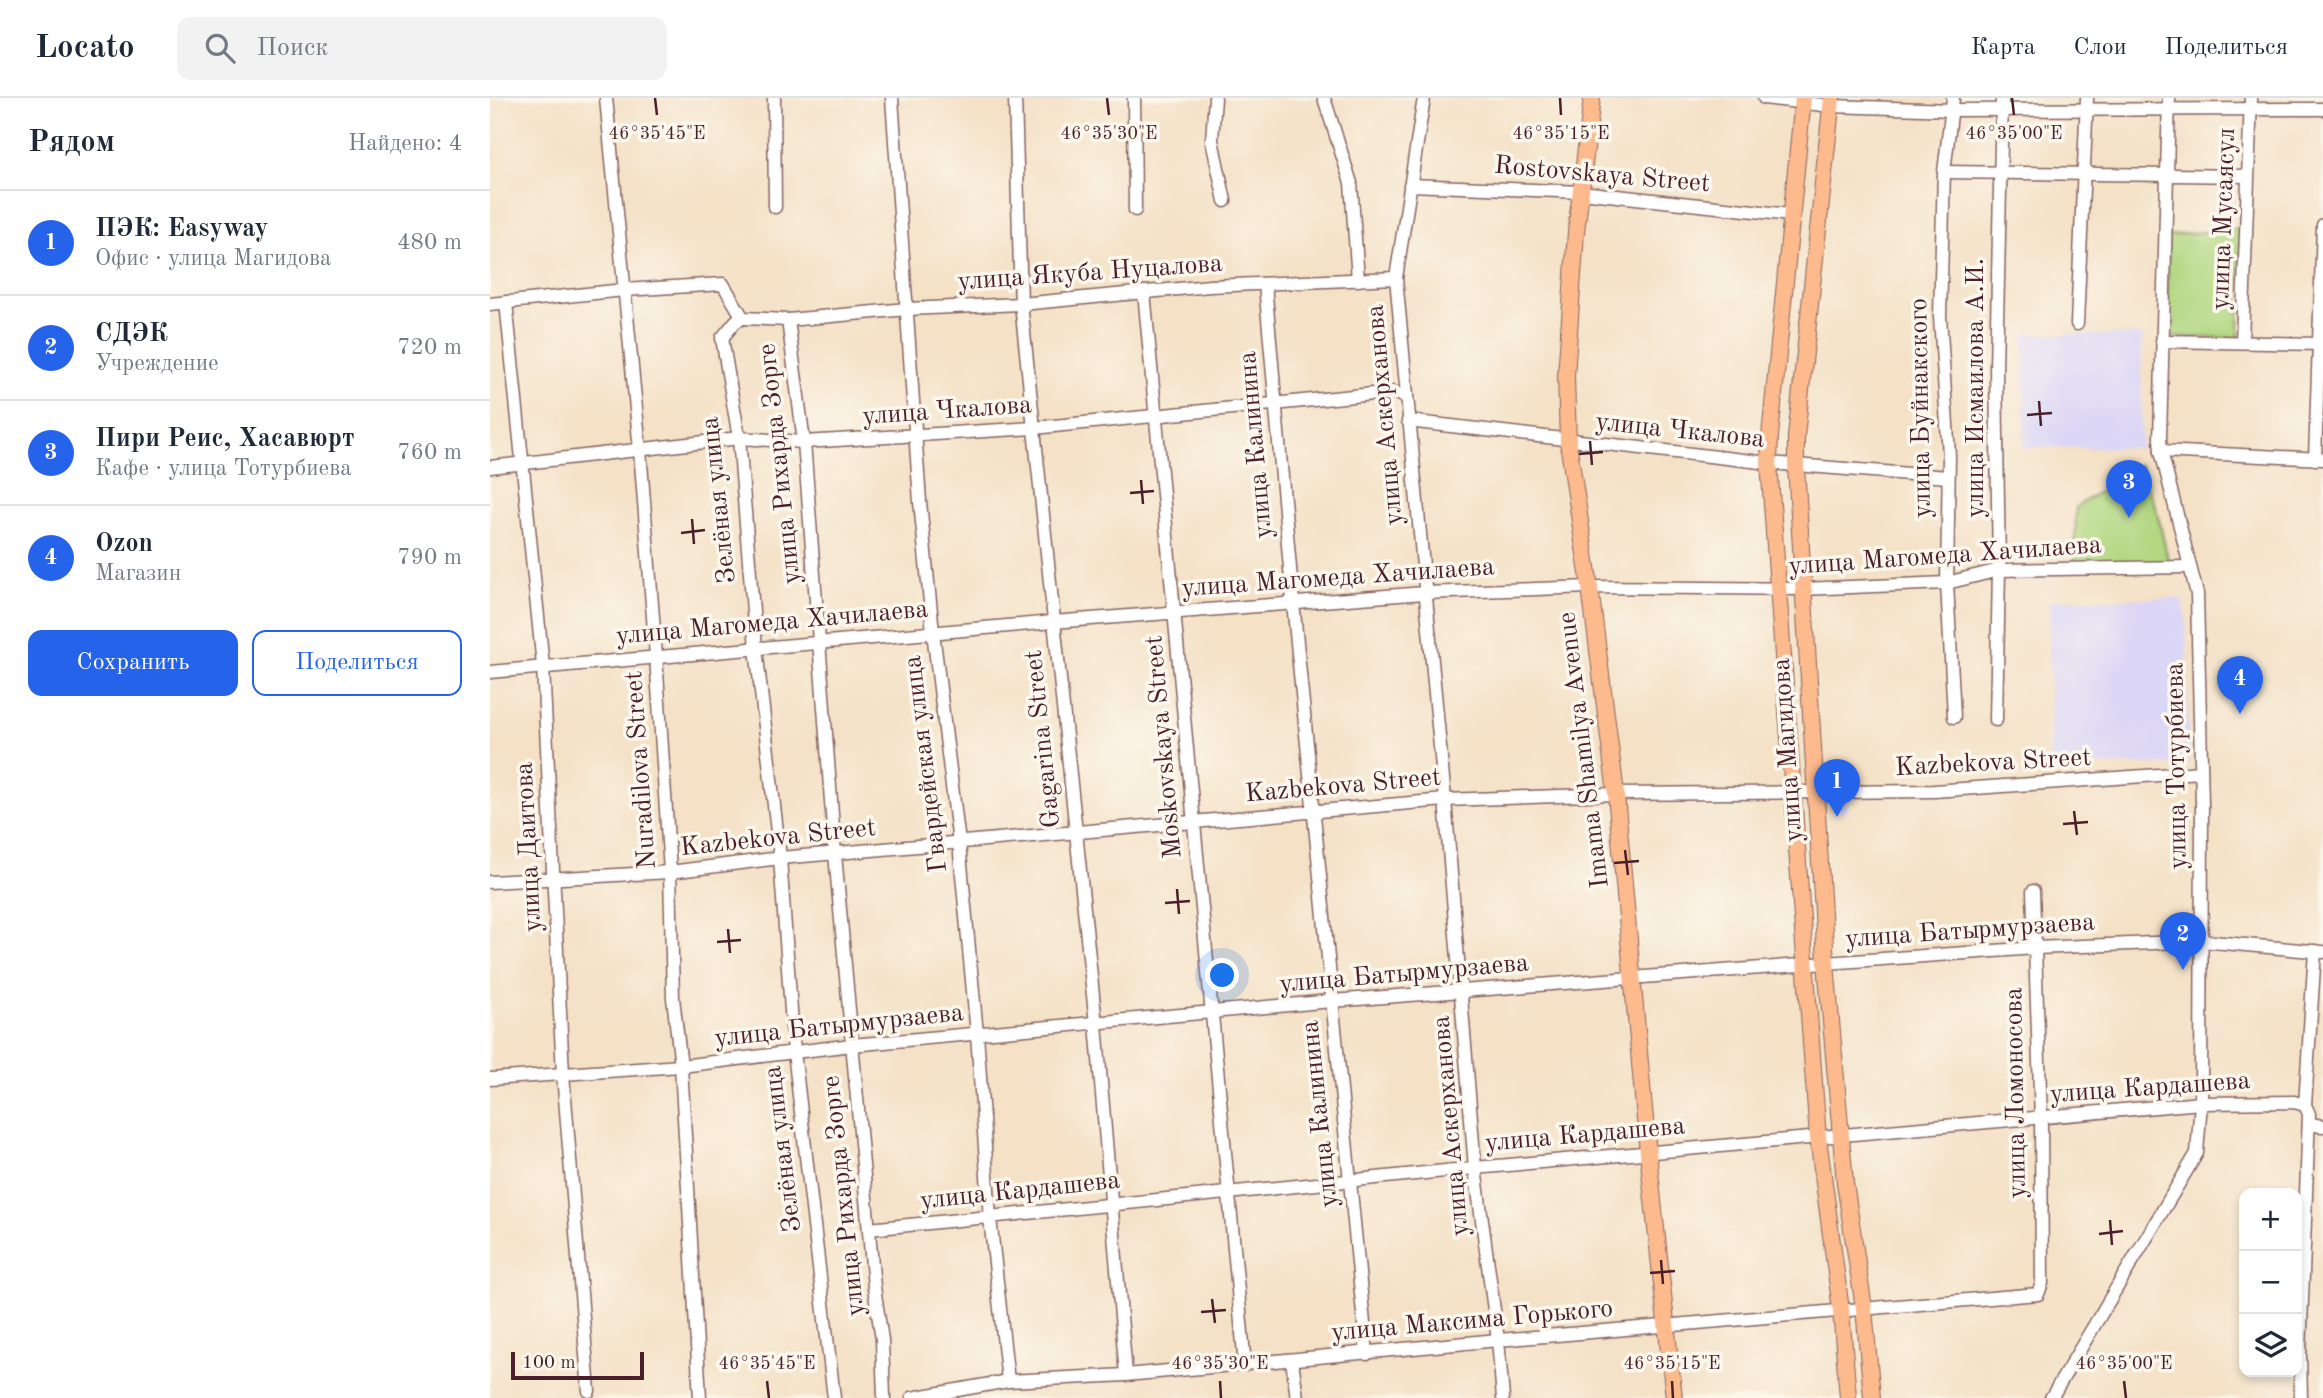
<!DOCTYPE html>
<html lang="ru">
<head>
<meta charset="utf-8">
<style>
  :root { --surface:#fff; --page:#f2f2f3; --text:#1f2937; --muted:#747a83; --line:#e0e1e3; --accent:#2563eb }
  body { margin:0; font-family:"Old Standard TT",serif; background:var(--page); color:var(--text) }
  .controls { position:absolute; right:21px; bottom:21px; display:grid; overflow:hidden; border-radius:14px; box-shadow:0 4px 10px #0003 }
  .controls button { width:63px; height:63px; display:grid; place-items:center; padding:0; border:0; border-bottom:2px solid var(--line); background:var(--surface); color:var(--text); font:35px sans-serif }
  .scale { position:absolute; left:21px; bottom:18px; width:133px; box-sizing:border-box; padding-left:7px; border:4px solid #4a1f2b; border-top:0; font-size:19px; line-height:24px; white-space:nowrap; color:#4a1f2b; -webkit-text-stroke:5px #fbf7ec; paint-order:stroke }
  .you { position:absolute; left:733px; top:878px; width:24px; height:24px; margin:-18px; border:5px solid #fff; border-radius:50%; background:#1a73e8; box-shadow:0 0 0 10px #1a73e833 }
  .badge { display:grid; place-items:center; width:46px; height:46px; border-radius:50%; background:var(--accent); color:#fff; font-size:23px; font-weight:700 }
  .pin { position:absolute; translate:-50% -58px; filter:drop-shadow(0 2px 4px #0008) }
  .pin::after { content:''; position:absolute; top:37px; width:24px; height:21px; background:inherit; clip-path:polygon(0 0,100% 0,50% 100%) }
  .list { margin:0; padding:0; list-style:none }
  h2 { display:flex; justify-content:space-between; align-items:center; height:91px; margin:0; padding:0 28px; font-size:30px }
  h2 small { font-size:23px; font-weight:400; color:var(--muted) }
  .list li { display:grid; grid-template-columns:46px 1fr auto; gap:21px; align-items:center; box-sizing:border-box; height:105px; padding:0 28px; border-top:2px solid var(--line) }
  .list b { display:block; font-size:26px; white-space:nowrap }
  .list p { margin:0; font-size:23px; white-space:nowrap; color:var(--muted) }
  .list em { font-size:23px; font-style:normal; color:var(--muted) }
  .actions { display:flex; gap:14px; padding:21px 28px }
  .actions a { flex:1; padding:16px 0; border:2px solid var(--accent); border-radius:14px; text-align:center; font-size:24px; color:var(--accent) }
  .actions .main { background:var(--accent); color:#fff }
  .icon { flex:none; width:38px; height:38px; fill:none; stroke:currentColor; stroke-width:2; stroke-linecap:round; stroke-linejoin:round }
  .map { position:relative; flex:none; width:1833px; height:1300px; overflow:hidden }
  header { display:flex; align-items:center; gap:42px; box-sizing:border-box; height:98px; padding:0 35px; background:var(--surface); border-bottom:2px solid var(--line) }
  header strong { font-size:33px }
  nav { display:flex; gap:38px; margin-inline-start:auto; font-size:24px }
  .search { width:490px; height:63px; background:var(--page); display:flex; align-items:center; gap:18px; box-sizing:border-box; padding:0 24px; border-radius:14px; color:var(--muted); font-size:26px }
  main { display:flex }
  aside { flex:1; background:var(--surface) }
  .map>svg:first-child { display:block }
  .built { fill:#dcd6f6 }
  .green { fill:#b1d780; stroke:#7e7b56; stroke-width:2 }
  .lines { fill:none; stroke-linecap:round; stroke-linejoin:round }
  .minor-casing { stroke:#866361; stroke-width:15 }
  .major-casing { stroke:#866361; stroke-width:18 }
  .minor { stroke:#fff; stroke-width:12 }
  .major { stroke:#fcba8d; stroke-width:16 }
  .ticks { fill:none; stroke:#4a1f2b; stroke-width:2.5 }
  .labels { text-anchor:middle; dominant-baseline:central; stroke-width:7; stroke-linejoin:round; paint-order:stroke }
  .street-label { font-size:26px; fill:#4a1f2b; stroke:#fbf7ec }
  .ticks-label { font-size:18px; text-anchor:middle; fill:#4a1f2b; stroke:#fbf7ec; stroke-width:7; stroke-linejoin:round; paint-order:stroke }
</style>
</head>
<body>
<header>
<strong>Locato</strong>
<div class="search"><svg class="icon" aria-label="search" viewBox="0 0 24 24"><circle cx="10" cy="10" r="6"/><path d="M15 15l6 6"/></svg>Поиск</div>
<nav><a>Карта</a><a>Слои</a><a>Поделиться</a></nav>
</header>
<main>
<aside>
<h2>Рядом<small>Найдено: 4</small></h2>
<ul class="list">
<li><span class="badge">1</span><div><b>ПЭК: Easyway</b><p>Офис · улица Магидова</p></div><em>480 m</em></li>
<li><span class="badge">2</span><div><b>СДЭК</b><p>Учреждение</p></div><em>720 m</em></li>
<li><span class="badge">3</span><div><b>Пири Реис, Хасавюрт</b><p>Кафе · улица Тотурбиева</p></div><em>760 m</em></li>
<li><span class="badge">4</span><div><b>Ozon</b><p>Магазин</p></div><em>790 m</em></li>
</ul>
<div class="actions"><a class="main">Сохранить</a><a>Поделиться</a></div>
</aside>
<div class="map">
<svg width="1833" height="1300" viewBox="0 0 1833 1300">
  <rect width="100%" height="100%" fill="#fbf7ec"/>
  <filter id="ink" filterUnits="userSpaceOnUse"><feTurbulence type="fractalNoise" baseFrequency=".0143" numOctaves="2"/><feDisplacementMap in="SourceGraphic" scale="14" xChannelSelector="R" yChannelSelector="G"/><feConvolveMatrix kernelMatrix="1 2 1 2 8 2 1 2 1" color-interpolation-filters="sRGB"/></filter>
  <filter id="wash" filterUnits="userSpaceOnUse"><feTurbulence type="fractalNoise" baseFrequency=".00686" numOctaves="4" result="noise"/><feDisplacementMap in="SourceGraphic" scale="28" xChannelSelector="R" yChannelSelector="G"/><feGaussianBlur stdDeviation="1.57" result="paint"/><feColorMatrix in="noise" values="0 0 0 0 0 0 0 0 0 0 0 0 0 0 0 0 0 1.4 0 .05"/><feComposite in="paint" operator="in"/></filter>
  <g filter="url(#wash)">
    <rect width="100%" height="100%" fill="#f4e1c6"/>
    <g class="built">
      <path d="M 1535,236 L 1652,237 L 1651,350 L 1534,349 Z"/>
      <path d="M 1691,500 L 1696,516 L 1699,666 L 1560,668 L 1559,502 Z"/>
      <path d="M 1357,702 L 1358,714 L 1341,714 L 1340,703 Z"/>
    </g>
    <g class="green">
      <path d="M 1750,130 L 1749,240 L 1677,239 L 1678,138 Z"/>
      <path d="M 1650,367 L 1667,414 L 1679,465 L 1585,466 L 1586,409 Z"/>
    </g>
  </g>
  <g filter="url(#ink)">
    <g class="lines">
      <defs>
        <g id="minor">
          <path d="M 116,0 L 150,352 L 166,558 L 180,774 L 183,900 L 191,968 L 210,1300"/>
          <path d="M 284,0 L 285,109"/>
          <path d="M 402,0 L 430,404 L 443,534 L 469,745 L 487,936 L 500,1120 L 518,1283"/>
          <path d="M 525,0 L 531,206 L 606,926 L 636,1277"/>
          <path d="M 644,0 L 645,112"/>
          <path d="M 725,0 L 722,42 L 735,103"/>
          <path d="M 834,0 L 861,85 L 868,182"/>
          <path d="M 934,0 L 906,180 L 955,702 L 985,1070 L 1008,1242 L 1013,1300"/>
          <path d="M 1274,0 L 1341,8 L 1463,12 L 1833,11"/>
          <path d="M 1463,0 L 1454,74 L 1450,218 L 1459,358 L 1457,485 L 1464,619"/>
          <path d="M 1454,74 L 1757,78"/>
          <path d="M 920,87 L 1091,94 L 1300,117"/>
          <path d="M 775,186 L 803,504 L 877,1256"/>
          <path d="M 654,194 L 755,1267"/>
          <path d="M 16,204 L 53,568 L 73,976 L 99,1293"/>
          <path d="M 0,206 L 134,192 L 233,186 L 253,220"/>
          <path d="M 253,220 L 246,223 L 232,240 L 249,340 L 266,550 L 290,760 L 304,954 L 344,1300"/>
          <path d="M 253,220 L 298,222 L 417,211 L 531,206 L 720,188 L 906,180"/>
          <path d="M 298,222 L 314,344 L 345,756 L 384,1189 L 392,1242 L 394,1300"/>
          <path d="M 1587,226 L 1597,0"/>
          <path d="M 1672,243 L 1833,246"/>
          <path d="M 1752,244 L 1761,0"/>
          <path d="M 918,323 L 1279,365 L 1458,379"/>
          <path d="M 1671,353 L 1833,361"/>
          <path d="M 1825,361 L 1833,127"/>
          <path d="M 0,369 L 249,340 L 314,344 L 544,330 L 903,294 L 916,299"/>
          <path d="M 0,574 L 563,524 L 934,495 L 1100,489 L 1312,491 L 1457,485 L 1509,472 L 1699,469"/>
          <path d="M 1506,622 L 1509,472 L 1506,271 L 1512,0"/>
          <path d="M 0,784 L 180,774 L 290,760 L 955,702 L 1126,696 L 1444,693 L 1711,674"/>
          <path d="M 0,981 L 191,968 L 362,947 L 842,903 L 1336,865 L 1546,850 L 1711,843 L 1833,854"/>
          <path d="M 1819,1026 L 1833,1028"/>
          <path d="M 379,1131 L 985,1070 L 1711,1005 L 1804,1004 L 1815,1007"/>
          <path d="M 802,1262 L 807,1300"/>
          <path d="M 422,1300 L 518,1283 L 636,1277 L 1008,1242 L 1548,1196 L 1552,1185 L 1551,1021 L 1543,793"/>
          <path d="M 1561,1300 L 1707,1055 L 1711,1005 L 1712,706 L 1707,496 L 1671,353 L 1670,341 L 1679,0"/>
          <path d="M 1811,1300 L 1810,1255 L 1819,1016 L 1815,1007 L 1825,853"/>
        </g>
        <g id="major">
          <path d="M 1102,0 L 1086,134 L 1076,278 L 1078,344 L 1100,489 L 1126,696 L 1158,1055 L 1184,1300"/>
          <path d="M 1313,0 L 1280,338 L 1279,365 L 1328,1040 L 1351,1212 L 1358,1300"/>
          <path d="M 1342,0 L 1306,339 L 1306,367 L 1336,865 L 1355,1085 L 1374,1210 L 1382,1300"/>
        </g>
      </defs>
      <use href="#minor" class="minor-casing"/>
      <use href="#major" class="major-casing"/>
      <use href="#minor" class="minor"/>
      <use href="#major" class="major"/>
    </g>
  </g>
  <path class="ticks" d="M 165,0 L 167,17M 617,0 L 619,17M 1070,0 L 1071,17M 1522,0 L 1524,17M 1549,303 L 1551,328M 1537,317 L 1562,315M 1100,343 L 1102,367M 1089,356 L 1113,354M 651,382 L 653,406M 640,395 L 664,393M 202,421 L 204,446M 191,435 L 215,432M 1584,713 L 1587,737M 1573,726 L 1598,724M 1135,752 L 1138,777M 1124,765 L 1149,763M 687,791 L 689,816M 675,805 L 700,803M 238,831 L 240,855M 227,844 L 251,842M 1620,1122 L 1622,1147M 1609,1136 L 1633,1133M 1171,1162 L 1173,1186M 1160,1175 L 1185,1173M 722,1201 L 725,1225M 711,1214 L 736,1212M 277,1283 L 279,1300M 730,1283 L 731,1300M 1182,1283 L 1183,1300M 1634,1283 L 1636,1300"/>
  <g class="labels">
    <g class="street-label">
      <text transform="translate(1112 77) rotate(5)">Rostovskaya Street</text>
      <text transform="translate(1734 121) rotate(-88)">улица Мусаясул</text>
      <text transform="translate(600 175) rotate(-4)">улица Якуба Нуцалова</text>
      <text transform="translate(1486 290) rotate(-90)">улица Исмаилова А.И.</text>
      <text transform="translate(1431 310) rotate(-91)">улица Буйнакского</text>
      <text transform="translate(457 313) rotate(-4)">улица Чкалова</text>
      <text transform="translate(895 317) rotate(-95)">улица Аскерханова</text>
      <text transform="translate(1190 333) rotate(6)">улица Чкалова</text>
      <text transform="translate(766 347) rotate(-95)">улица Калинина</text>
      <text transform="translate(290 366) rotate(-96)">улица Рихарда Зорге</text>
      <text transform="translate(229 402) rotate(-96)">Зелёная улица</text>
      <text transform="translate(1455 458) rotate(-4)">улица Магомеда Хачилаева</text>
      <text transform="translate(848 480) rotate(-4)">улица Магомеда Хачилаева</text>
      <text transform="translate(282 525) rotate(-5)">улица Магомеда Хачилаева</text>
      <text transform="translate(553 641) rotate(-96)">Gagarina Street</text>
      <text transform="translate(674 649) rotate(-95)">Moskovskaya Street</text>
      <text transform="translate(1094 652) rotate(-97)">Imama Shamilya Avenue</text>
      <text transform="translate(1298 652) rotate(-94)">улица Магидова</text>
      <text transform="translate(1503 665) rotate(-3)">Kazbekova Street</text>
      <text transform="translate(436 666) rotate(-97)">Гвардейская улица</text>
      <text transform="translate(1687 668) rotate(-91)">улица Тотурбиева</text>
      <text transform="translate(151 672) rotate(-94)">Nuradilova Street</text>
      <text transform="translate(853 688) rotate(-5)">Kazbekova Street</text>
      <text transform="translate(288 740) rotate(-6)">Kazbekova Street</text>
      <text transform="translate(39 749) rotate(-93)">улица Даитова</text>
      <text transform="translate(1480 833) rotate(-4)">улица Батырмурзаева</text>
      <text transform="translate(914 876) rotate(-5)">улица Батырмурзаева</text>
      <text transform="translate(349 928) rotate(-6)">улица Батырмурзаева</text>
      <text transform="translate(1660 990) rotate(-4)">улица Кардашева</text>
      <text transform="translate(1526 995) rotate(-91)">улица Ломоносова</text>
      <text transform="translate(830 1016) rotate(-96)">улица Калинина</text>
      <text transform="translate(961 1028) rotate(-95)">улица Аскерханова</text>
      <text transform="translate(1095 1037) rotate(-5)">улица Кардашева</text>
      <text transform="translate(293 1051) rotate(-97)">Зелёная улица</text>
      <text transform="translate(530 1093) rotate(-6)">улица Кардашева</text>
      <text transform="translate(354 1098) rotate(-96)">улица Рихарда Зорге</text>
      <text transform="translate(982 1223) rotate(-5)">улица Максима Горького</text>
    </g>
  </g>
  <g class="ticks-label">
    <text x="167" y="41">46°35'45"E</text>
    <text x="619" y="41">46°35'30"E</text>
    <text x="1071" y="41">46°35'15"E</text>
    <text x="1524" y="41">46°35'00"E</text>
    <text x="277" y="1271">46°35'45"E</text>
    <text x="730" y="1271">46°35'30"E</text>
    <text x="1182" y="1271">46°35'15"E</text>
    <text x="1634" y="1271">46°35'00"E</text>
  </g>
</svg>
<div class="controls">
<button>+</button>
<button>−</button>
<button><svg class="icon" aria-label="layers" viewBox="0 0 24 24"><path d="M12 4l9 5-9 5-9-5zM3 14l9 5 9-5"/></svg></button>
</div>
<div class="scale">100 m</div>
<div class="you"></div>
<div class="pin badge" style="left:1347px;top:719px">1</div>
<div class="pin badge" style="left:1693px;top:872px">2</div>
<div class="pin badge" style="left:1639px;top:420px">3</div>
<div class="pin badge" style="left:1750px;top:616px">4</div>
</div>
</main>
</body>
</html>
